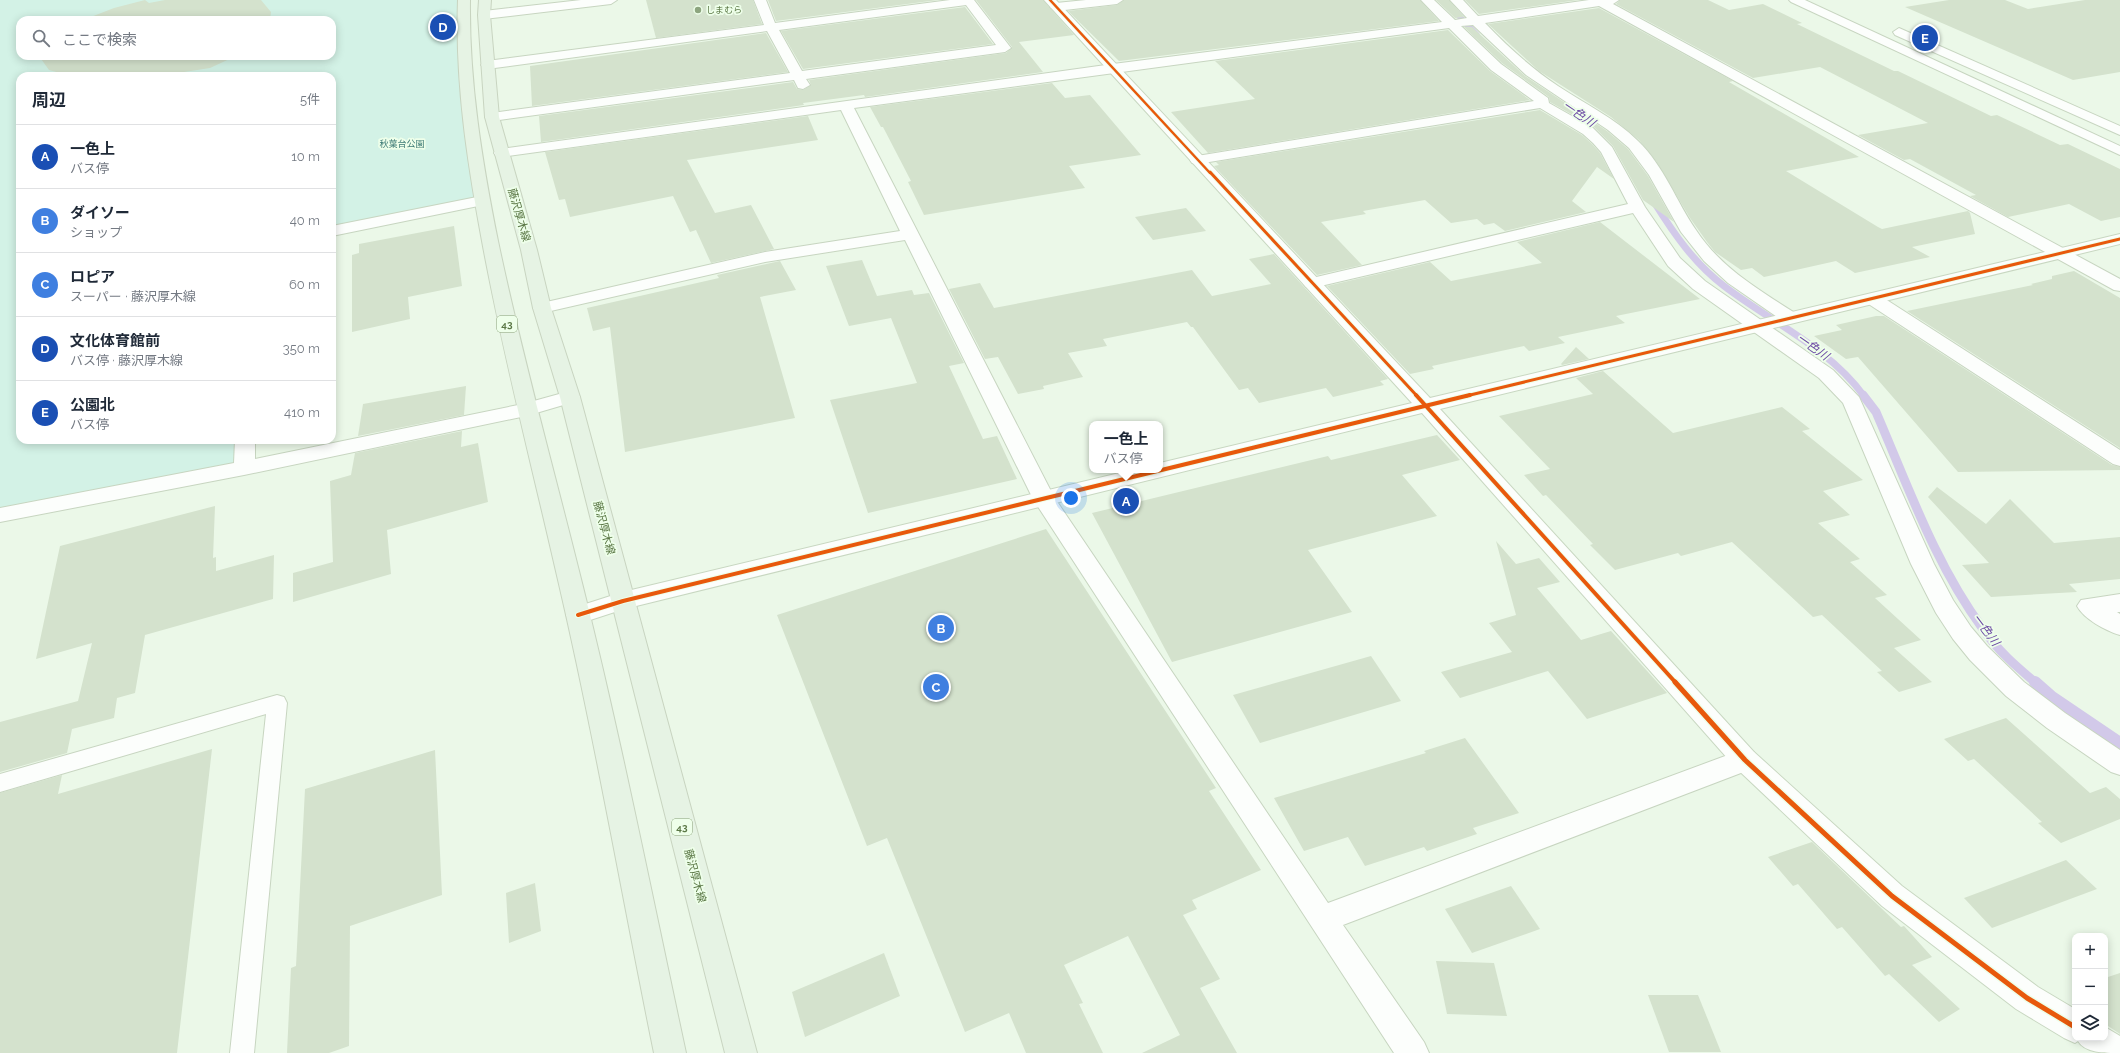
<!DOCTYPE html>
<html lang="ja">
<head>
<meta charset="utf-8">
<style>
  :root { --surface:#fff; --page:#f2f2f3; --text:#1f2937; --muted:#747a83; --line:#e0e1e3; --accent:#111827 }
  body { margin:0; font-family:Raleway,"Noto Sans JP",sans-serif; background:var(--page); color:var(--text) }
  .controls { position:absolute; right:12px; bottom:12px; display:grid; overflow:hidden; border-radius:8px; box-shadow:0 2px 10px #0003 }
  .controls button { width:36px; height:36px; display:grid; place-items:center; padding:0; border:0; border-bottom:1px solid var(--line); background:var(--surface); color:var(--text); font:20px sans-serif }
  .you { position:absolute; left:1071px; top:498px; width:14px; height:14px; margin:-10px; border:3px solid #fff; border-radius:50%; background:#1a73e8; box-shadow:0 0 0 6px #1a73e833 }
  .badge { display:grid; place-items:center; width:26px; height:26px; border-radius:50%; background:var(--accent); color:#fff; font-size:13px; font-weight:700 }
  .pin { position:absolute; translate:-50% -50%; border:2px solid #fff; box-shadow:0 1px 4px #0006 }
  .popup { position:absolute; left:1089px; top:421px; width:74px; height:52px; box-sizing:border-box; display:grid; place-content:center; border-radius:8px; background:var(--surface); filter:drop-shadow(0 1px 3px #0005); font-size:13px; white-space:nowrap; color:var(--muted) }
  .popup b { font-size:15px; color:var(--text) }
  .popup::after { content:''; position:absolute; left:50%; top:100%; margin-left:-8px; border:8px solid transparent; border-top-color:var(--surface) }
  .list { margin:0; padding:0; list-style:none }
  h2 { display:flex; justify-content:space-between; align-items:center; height:52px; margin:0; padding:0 16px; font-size:17px }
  h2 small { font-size:13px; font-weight:400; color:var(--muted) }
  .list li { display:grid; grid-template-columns:26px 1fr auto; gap:12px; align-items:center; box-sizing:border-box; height:64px; padding:0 16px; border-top:1px solid var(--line) }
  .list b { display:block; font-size:15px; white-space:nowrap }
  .list p { margin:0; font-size:13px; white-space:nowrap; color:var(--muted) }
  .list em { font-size:13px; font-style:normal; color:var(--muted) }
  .icon { flex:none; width:22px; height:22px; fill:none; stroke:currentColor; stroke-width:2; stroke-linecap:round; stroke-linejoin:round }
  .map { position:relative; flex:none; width:2120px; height:1053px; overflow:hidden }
  .search { position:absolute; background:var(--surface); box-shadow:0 2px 10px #0003; left:16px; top:16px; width:320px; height:44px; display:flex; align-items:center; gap:10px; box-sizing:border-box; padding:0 14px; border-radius:12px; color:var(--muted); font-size:15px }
  .panel { position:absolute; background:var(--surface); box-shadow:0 2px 10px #0003; left:16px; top:72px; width:320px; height:372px; border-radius:12px }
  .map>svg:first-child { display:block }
  .green { fill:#d3f2e6; fill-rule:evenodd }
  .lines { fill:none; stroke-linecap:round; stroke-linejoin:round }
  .stream-far3 { stroke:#d2c9e9; stroke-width:5.5 }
  .stream-far2 { stroke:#d2c9e9; stroke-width:7 }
  .stream-far1 { stroke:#d2c9e9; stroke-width:9 }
  .stream { stroke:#d2c9e9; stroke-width:12 }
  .building { fill:#d4e2cd }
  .lane-casing { stroke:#c7d5c0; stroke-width:2 }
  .street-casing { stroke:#c7d5c0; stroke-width:2 }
  .secondary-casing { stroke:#c8d7c1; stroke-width:2 }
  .primary-casing { stroke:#c8d4c0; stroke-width:2 }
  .lane { fill:#fcfefc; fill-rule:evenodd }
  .street { fill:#fcfefc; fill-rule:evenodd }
  .secondary { fill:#fcfefc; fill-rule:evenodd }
  .primary { fill:#e6f3e4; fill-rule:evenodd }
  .cycleway-far3-casing { stroke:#eeffea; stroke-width:4 }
  .cycleway-far2-casing { stroke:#eeffea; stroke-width:5 }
  .cycleway-far1-casing { stroke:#eeffea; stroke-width:6 }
  .cycleway-casing { stroke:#eeffea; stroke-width:8 }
  .cycleway-far3 { stroke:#e8590c; stroke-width:2.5 }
  .cycleway-far2 { stroke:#e8590c; stroke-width:3 }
  .cycleway-far1 { stroke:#e8590c; stroke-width:4 }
  .cycleway { stroke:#e8590c; stroke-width:5 }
  .poi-dot { fill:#8da57f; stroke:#eeffea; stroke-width:1.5 }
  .labels { text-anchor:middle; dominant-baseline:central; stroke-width:3.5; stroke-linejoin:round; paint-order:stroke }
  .far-poi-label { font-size:9px; fill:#5b7846; stroke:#eeffea; text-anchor:start }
  .far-park-label { font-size:9px; fill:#3b7974; stroke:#eeffea }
  .shield { fill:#eeffea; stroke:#87a077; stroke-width:1 }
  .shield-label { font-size:10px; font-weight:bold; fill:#5b7846 }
  .street-label { font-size:11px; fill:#5b7846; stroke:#eeffea }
  .water-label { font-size:12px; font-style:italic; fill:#6a46a3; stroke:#eeffea }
</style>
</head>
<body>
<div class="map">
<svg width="2120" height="1053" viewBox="0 0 2120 1053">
  <rect width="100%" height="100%" fill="#ebf8e8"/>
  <path class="green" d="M 0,0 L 464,0 L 482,201 L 332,231 L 332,76 L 20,76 L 20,440 L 245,440 L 244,468 L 0,515 ZM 20,20 L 332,20 L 332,56 L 20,56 Z"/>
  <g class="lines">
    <path class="stream-far3" d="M 1444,0 L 1477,35"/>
    <path class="stream-far2" d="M 1654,202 C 1674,234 1694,263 1724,286 C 1771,322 1828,347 1864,396"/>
    <path class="stream-far1" d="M 1863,395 L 1876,412 C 1908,486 1935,564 1983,629 C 1997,650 2017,667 2036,683"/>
    <path class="stream" d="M 2035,682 L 2052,697 L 2120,743"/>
  </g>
  <g class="building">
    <path d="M 145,0 L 149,3 L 165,0 L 261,0 L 271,12 L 270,20 L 83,20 L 114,8 Z"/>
    <path d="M 646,0 L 753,0 L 762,24 L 656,38 Z"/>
    <path d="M 768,0 L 938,0 L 776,21 Z"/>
    <path d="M 976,0 L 1043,0 L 1074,35 L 1019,42 L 1043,72 L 865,97 L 864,95 L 803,103 L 804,105 L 541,142 L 539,116 L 793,82 L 797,89 L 803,90 L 811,85 L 809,80 L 1006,53 L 1012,47 Z"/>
    <path d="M 1124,0 L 1420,0 L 1439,21 L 1119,61 L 1068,11 L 1117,5 Z"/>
    <path d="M 1436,0 L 1449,0 L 1464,17 L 1455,18 Z"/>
    <path d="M 1465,0 L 1578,0 L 1479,14 Z"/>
    <path d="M 1620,0 L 1708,0 L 1729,10 L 1763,4 L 1802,23 L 1797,24 L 1894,71 L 1898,71 L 1991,116 L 1997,115 L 2060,145 L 2068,144 L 2120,169 L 2120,217 L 2101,221 L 2069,204 L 2008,217 L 1970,196 L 1976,195 L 1910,159 L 1904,160 L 1858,135 L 1928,123 L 1820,67 L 1753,78 L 1616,4 Z"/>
    <path d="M 1949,0 L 2005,0 L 2028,9 L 2085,0 L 2120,0 L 2120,72 L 2073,80 L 1905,7 Z"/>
    <path d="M 965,7 L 993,44 L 803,69 L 781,31 Z"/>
    <path d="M 1599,8 L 1733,81 L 1729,82 L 1859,157 L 1786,171 L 1878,227 L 1882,229 L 1968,211 L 1970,213 L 1975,234 L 1912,247 L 1930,257 L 1855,273 L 1836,261 L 1764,277 L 1752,268 L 1741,270 L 1715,252 L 1707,242 L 1690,218 L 1656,161 L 1639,140 L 1611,117 L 1539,71 L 1488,24 Z"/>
    <path d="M 1464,27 L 1472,27 L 1525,76 L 1607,131 L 1628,149 L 1648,176 L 1674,222 L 1643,200 L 1613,146 L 1594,127 L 1550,102 L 1549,97 L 1502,63 Z"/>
    <path d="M 1448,30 L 1490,71 L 1530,100 L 1208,153 L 1171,112 L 1255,99 L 1215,61 Z"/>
    <path d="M 766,33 L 788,72 L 532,106 L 530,66 Z"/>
    <path d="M 39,56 L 236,56 L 210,68 L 171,74 L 170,76 L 71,76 L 49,70 Z"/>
    <path d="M 1052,83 L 1065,98 L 1090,95 L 1141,155 L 1069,166 L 1085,188 L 924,215 L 908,182 L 911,181 L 883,127 L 881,127 L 870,107 Z"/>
    <path d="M 1540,110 L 1582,135 L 1592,144 L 1600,153 L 1614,179 L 1597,167 L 1572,201 L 1586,212 L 1505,231 L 1494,223 L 1484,225 L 1477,219 L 1451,223 L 1425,200 L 1363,211 L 1366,214 L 1321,222 L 1362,265 L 1317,275 L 1214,166 L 1219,165 L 1216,162 Z"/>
    <path d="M 808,116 L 818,140 L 687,160 L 715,213 L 751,205 L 774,249 L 711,263 L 696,230 L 690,232 L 673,196 L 570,217 L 565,199 L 559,200 L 545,152 Z"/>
    <path d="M 1186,208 L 1206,231 L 1153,240 L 1135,217 Z"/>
    <path d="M 1600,222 L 1700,299 L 1616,316 L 1625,323 L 1558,337 L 1565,343 L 1529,351 L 1524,346 L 1432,366 L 1434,369 L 1410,374 L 1327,286 L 1430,262 L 1451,281 L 1542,263 L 1517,242 Z"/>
    <path d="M 454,226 L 462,286 L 408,297 L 410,319 L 352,332 L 352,255 L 359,253 L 359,244 Z"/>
    <path d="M 1274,254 L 1388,379 L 1380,381 L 1384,385 L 1333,397 L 1326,388 L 1259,403 L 1248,388 L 1239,390 L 1193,327 L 1191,327 L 1187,322 L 1103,339 L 1107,346 L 1068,353 L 1083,377 L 1043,386 L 1044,389 L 1018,394 L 998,357 L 985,359 L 949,289 L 980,283 L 994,308 L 1192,270 L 1212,296 L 1271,284 L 1249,259 Z"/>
    <path d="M 862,260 L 877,296 L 912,290 L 914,295 L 929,293 L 964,363 L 949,366 L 983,439 L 997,436 L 1017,479 L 868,513 L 830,400 L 917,383 L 891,318 L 849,326 L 826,266 Z"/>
    <path d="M 780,261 L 796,290 L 760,297 L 795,418 L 625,452 L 610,327 L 593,331 L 587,308 L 719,278 L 717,275 Z"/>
    <path d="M 2074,271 L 2120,298 L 2120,448 L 1907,311 L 2033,285 L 2031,284 L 2052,279 L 2052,276 Z"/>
    <path d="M 1876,316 L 1884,316 L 2112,465 L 2120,467 L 2120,470 L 1958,472 L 1858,357 L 1846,359 L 1814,336 L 1842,330 L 1836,325 Z"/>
    <path d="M 1576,347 L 1589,359 L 1562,365 L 1561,364 Z"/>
    <path d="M 1603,371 L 1673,433 L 1782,407 L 1810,429 L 1802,431 L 1863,480 L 1823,491 L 1850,515 L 1818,523 L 1860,559 L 1850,562 L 1887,595 L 1875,598 L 1921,640 L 1894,648 L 1932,682 L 1899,692 L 1877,672 L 1882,671 L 1822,615 L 1813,617 L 1732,542 L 1681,556 L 1678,553 L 1615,570 L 1590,545 L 1593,544 L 1546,495 L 1543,496 L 1524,475 L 1550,469 L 1499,416 L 1593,394 L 1576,378 Z"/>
    <path d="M 466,386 L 464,415 L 358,436 L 363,404 Z"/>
    <path d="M 462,431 L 461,447 L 478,443 L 488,502 L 387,530 L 391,574 L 293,602 L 293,573 L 333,562 L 330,481 L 351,475 L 355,453 Z"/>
    <path d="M 1437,435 L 1460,460 L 1402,475 L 1437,516 L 1308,550 L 1352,612 L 1172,662 L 1092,513 L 1328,456 L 1331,460 Z"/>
    <path d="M 1937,487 L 1986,524 L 2010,499 L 2054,543 L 2120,537 L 2120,579 L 2069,584 L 2077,592 L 1991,597 L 1962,565 L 1989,563 L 1928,497 Z"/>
    <path d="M 215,506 L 213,558 L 216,557 L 216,571 L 274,555 L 273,599 L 145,635 L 135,693 L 117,698 L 114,718 L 72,729 L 67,753 L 0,772 L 0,722 L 78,701 L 92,643 L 36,659 L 60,546 Z"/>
    <path d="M 1046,529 L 1216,788 L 1209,791 L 1261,870 L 1192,900 L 1197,909 L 1183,915 L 1220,979 L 1200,988 L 1237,1053 L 1142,1053 L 1180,1035 L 1128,936 L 1064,965 L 1083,1003 L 1079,1004 L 1103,1053 L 1026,1053 L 1009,1013 L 965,1032 L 887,838 L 867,846 L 777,615 Z"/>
    <path d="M 1496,541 L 1516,564 L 1539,558 L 1560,582 L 1537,588 L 1581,640 L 1611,631 L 1667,693 L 1587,719 L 1548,671 L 1460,698 L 1441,672 L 1512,652 L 1489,623 L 1516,615 Z"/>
    <path d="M 1371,656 L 1401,701 L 1260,743 L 1233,695 Z"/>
    <path d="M 2006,718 L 2090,793 L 2106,787 L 2120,799 L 2120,819 L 2061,843 L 2038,823 L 2042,822 L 1974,759 L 1968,761 L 1944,739 Z"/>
    <path d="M 1465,738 L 1519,813 L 1473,828 L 1477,834 L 1427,851 L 1424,847 L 1365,866 L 1348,837 L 1304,851 L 1274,798 L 1426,753 L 1424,751 Z"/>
    <path d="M 212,749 L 177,1053 L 0,1053 L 0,793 L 62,775 L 58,794 Z"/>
    <path d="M 435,750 L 442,895 L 350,926 L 349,1046 L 329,1053 L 287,1053 L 291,968 L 296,966 L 305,789 Z"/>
    <path d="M 1812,842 L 1901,927 L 1904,926 L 1932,957 L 1912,965 L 1960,1009 L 1939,1022 L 1889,974 L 1885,976 L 1842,927 L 1837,929 L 1798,884 L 1793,886 L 1768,857 Z"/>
    <path d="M 2066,860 L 2097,889 L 1992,928 L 1964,898 Z"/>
    <path d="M 535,883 L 541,931 L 509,943 L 506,893 Z"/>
    <path d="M 1511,886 L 1540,929 L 1472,953 L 1445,909 Z"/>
    <path d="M 884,953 L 900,996 L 805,1037 L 792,992 Z"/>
    <path d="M 1436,961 L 1494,963 L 1507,1016 L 1447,1014 Z"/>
    <path d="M 2120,973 L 2120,1034 L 2105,1024 L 2105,978 Z"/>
    <path d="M 1648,995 L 1698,995 L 1721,1052 L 1669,1052 Z"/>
  </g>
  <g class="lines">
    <defs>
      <path id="lane" d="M 277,695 L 284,697 L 287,703 L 254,1053 L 230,1053 L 266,714 L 0,792 L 0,774 Z"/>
      <g id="street">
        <path d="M 581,0 L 617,0 L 611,4 L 484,19 L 478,15 L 484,11 Z"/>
        <path d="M 754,0 L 766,0 L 775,23 L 950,0 L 974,0 L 1011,48 L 1005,52 L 806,79 L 810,85 L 803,89 L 798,88 L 794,80 L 492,121 L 487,120 L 485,117 L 487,114 L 492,113 L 790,73 L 767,31 L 487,69 L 481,65 L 487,61 L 764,25 ZM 966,5 L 996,45 L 802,71 L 779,30 Z"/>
        <path d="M 1086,0 L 1123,0 L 1117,4 L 1056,11 L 1050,7 L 1056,3 Z"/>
        <path d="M 1421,0 L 1434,0 L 1455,20 L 1467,18 L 1450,0 L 1463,0 L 1478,16 L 1589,0 L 1619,0 L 1613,4 L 2120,279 L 2120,291 L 2114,290 L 1599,6 L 1485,23 C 1507,46 1531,68 1558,86 C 1585,104 1615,118 1638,141 C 1664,166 1676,201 1696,230 C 1720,267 1759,290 1795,313 L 1798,317 L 1795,321 L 1789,322 L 1783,321 L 1728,283 L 1704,261 L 1681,232 L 1649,175 L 1629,148 L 1608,130 L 1526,75 L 1473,25 L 1461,26 L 1501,64 L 1548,98 L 1549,103 L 1593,128 L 1612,147 L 1645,207 L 1680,258 L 1705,281 L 1833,370 L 1859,397 L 1934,564 L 1953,600 L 1971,627 L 1987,646 L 2024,682 L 2065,713 L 2120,750 L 2120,775 L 2111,772 L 2047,728 L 2006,696 L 1970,660 L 1953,639 L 1936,613 L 1911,564 L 1843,403 L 1819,378 L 1693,289 L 1668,266 L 1633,213 L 1312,288 L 1306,287 L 1303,283 L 1306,279 L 1312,278 L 1628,204 L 1601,152 L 1593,143 L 1583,134 L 1540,108 L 1197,164 L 1192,163 L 1190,160 L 1192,157 L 1197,156 L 1534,101 L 1491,70 L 1449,28 L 854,108 L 1054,497 L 1328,903 L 1736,752 L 1745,749 L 1754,752 L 1758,760 L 1754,768 L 1343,925 L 1424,1042 L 1429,1053 L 1394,1053 L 1033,499 L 905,240 L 765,262 L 542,313 L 536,312 L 533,308 L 536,304 L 542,303 L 765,252 L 900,231 L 841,110 L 501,157 L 496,156 L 494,153 L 496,150 L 501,149 L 1113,64 L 1442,22 Z"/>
        <path d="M 1789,0 L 1805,0 L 2120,146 L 2120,155 L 1791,2 Z"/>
        <path d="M 1899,28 L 2120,126 L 2120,135 L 1895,35 L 1893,32 Z"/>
        <path d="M 482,196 L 488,198 L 490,201 L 488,204 L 332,236 L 332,226 Z"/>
        <path d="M 1873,294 L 1879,295 L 2120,450 L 2120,466 L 2113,464 L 1867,303 L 1864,299 L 1867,295 Z"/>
        <path d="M 570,391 L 577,393 L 580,397 L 577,401 L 526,416 L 244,475 L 0,522 L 0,508 L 234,463 L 235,440 L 255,440 L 255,459 L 523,404 Z"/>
        <path d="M 2120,594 L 2120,612 L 2117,612 L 2120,614 L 2120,635 C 2106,631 2084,619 2077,606 L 2081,600 Z"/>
      </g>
      <path id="secondary" d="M 1044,0 L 1056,0 L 1430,398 L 2120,234 L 2120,244 L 1440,409 L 1754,752 L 1902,886 L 2038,987 L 2075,1009 L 2075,1038 L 2105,1038 L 2105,1027 L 2120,1036 L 2120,1053 C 2104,1053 2085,1053 2078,1041 L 2075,1043 L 2064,1038 L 2016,1009 L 1882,906 L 1736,768 L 1422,413 L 624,609 L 578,624 L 570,621 L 566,615 L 570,609 L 623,592 L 1132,470 L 1160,470 L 1160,463 L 1412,403 Z"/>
      <g id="primary">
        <path d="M 458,0 L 470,0 C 469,82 482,161 498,241 C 521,351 551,459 578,567 C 619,728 651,891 686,1053 L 654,1053 C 621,891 593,728 555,567 C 530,458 502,350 482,241 C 467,161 455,82 458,0 Z"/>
        <path d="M 479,0 L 491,0 L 490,15 L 499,117 L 537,250 L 551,308 L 580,397 L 757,1053 L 725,1053 L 560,397 L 533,308 L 521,250 L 485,117 L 478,15 Z"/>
      </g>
    </defs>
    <use href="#lane" class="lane-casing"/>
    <use href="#street" class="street-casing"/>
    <use href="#secondary" class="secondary-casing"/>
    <use href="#primary" class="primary-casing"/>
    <use href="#lane" class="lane"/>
    <use href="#street" class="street"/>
    <use href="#secondary" class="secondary"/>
    <use href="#primary" class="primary"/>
    <defs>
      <path id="cycleway-far3" d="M 1050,0 L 1210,173"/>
      <g id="cycleway-far2">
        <path d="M 1210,172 L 1417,396"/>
        <path d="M 1466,396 L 2120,239"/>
      </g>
      <g id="cycleway-far1">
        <path d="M 1416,395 L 1676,683"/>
        <path d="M 578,615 L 623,601 L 1470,395"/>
      </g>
      <path id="cycleway" d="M 1675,682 L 1745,760 L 1892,896 L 2027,998 L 2075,1027"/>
    </defs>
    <use href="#cycleway-far3" class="cycleway-far3-casing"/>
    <use href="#cycleway-far2" class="cycleway-far2-casing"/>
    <use href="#cycleway-far1" class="cycleway-far1-casing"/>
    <use href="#cycleway" class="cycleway-casing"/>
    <use href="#cycleway-far3" class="cycleway-far3"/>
    <use href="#cycleway-far2" class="cycleway-far2"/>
    <use href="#cycleway-far1" class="cycleway-far1"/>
    <use href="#cycleway" class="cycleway"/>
  </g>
  <circle class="poi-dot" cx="698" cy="10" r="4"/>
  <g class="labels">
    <g class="far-poi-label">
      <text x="706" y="10">しまむら</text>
    </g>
    <g class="far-park-label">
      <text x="402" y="144">秋葉台公園</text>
    </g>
    <g class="shield">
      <rect x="497" y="316" width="20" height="16" rx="3"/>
      <rect x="672" y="819" width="20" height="16" rx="3"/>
    </g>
    <g class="shield-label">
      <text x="507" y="324">43</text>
      <text x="682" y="827">43</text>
    </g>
    <g class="street-label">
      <text transform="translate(519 215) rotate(74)">藤沢厚木線</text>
      <text transform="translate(604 528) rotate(75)">藤沢厚木線</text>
      <text transform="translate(695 876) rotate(75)">藤沢厚木線</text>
    </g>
    <g class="water-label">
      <text transform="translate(1579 114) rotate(34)">一色川</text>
      <text transform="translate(1813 347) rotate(35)">一色川</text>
      <text transform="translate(1986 630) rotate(53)">一色川</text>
    </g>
  </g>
</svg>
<div class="controls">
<button>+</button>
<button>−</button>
<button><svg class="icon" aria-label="layers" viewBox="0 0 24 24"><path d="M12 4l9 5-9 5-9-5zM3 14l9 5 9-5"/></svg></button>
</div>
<div class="you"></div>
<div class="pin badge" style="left:1126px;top:501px;background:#1a4fb4">A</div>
<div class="popup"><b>一色上</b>バス停</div>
<div class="pin badge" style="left:941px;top:628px;background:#3f7fe0">B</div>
<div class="pin badge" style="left:936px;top:687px;background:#3f7fe0">C</div>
<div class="pin badge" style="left:443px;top:27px;background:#1a4fb4">D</div>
<div class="pin badge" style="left:1925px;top:38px;background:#1a4fb4">E</div>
<div class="search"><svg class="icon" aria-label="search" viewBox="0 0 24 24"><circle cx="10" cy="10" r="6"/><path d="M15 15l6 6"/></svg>ここで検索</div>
<section class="panel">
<h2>周辺<small>5件</small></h2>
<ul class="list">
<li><span class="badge" style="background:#1a4fb4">A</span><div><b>一色上</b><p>バス停</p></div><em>10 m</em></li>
<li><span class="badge" style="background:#3f7fe0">B</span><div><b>ダイソー</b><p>ショップ</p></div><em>40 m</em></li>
<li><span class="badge" style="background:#3f7fe0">C</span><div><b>ロピア</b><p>スーパー · 藤沢厚木線</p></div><em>60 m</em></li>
<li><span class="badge" style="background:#1a4fb4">D</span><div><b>文化体育館前</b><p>バス停 · 藤沢厚木線</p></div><em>350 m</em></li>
<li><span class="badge" style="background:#1a4fb4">E</span><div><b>公園北</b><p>バス停</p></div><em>410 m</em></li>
</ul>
</section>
</div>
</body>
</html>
